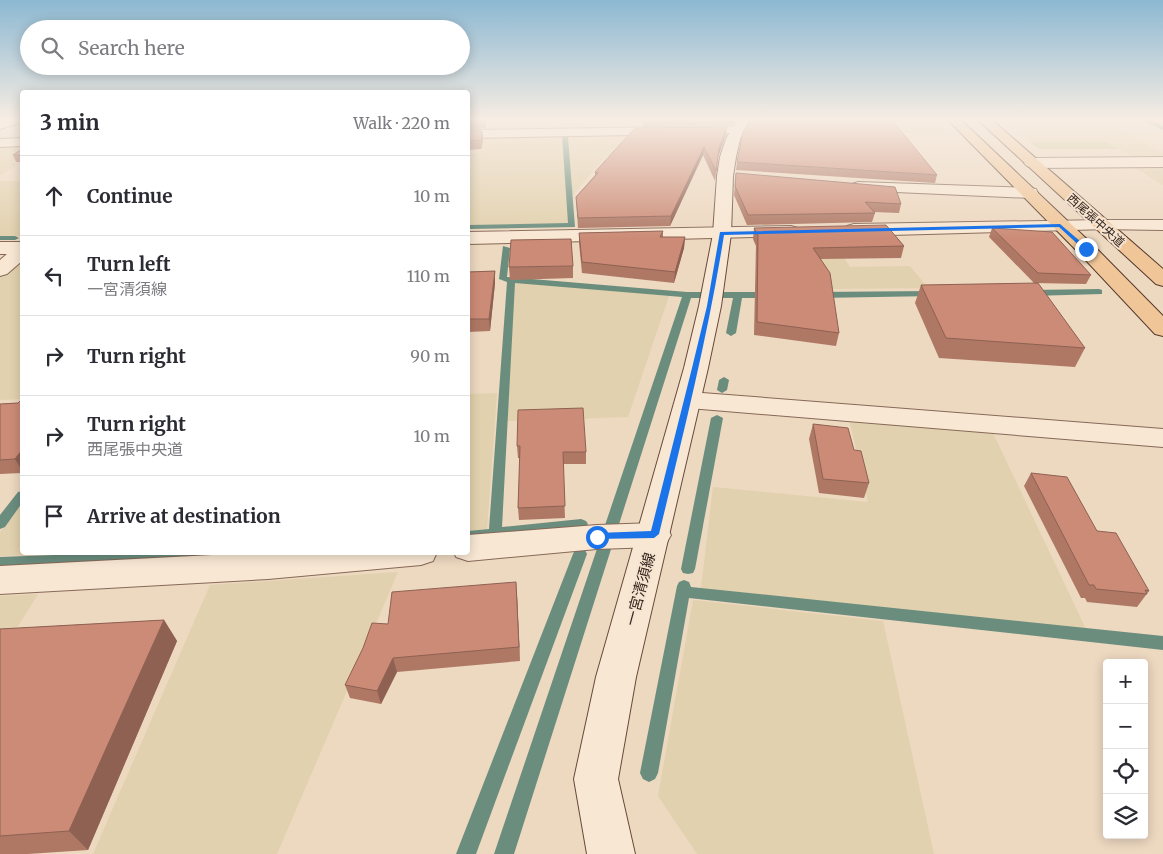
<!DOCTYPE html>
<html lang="en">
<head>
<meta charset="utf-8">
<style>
  :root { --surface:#fff; --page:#f2f2f3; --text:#2b2b33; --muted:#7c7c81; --line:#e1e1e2 }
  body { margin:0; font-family:Merriweather,"Noto Sans JP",serif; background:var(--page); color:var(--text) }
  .controls { position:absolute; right:15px; bottom:15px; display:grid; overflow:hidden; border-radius:5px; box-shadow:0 2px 12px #0003 }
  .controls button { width:45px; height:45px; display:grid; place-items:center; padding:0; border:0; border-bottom:1px solid var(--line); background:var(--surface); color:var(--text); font:25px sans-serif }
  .stop { position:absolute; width:15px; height:15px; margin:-11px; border:4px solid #1a73e8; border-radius:50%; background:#fff }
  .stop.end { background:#1a73e8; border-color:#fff; box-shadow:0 1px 5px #0008 }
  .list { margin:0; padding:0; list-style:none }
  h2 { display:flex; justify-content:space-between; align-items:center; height:65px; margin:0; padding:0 20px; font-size:21px }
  h2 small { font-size:16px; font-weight:400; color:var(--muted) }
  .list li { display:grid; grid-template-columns:32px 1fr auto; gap:15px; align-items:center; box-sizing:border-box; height:80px; padding:0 20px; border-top:1px solid var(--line) }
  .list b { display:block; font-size:19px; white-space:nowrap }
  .list p { margin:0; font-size:16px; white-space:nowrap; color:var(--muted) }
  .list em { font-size:16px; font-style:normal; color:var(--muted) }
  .icon { flex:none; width:28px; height:28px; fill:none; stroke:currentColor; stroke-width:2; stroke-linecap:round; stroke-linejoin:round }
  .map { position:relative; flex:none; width:1163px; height:854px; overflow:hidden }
  .search { position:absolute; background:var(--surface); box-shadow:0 2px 12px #0003; left:20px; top:20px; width:450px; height:55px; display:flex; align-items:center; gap:12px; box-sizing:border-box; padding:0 18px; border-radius:28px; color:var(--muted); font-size:19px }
  .panel { position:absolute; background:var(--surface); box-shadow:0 2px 12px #0003; left:20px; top:90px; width:450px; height:465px; border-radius:5px }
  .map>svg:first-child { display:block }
  .farmland { fill:#e2d1ae }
  .green { fill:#cbc895 }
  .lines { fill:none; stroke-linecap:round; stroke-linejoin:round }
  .stream { fill:#6a8d7e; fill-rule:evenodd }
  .minor-casing { stroke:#866958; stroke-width:2 }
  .tertiary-casing { stroke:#866958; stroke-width:2 }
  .secondary-casing { stroke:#674a3c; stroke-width:2 }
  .primary-casing { stroke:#53382d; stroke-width:2 }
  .minor { fill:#f8e7d3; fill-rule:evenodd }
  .tertiary { fill:#f8e7d3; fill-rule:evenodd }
  .secondary { fill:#f8e7d3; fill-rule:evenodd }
  .primary { fill:#f0c698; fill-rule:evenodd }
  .wall { fill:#af7865 }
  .shaded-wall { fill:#8e6153 }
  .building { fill:#cb8b76; stroke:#8e6153 }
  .route { fill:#1a73e8 }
  .labels { text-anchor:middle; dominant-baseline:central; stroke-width:4; stroke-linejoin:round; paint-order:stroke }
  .far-street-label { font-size:12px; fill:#35251d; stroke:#f5e4d0 }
  .street-label { font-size:15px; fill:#35251d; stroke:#f5e4d0 }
</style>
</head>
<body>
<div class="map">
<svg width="1163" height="854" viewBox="0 0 1163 854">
  <rect width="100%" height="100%" fill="#edd8c0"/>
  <g class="farmland">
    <path d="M 468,120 L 509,120 L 508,131 L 468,132 Z"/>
    <path d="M 522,120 L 617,120 L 620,130 L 529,131 L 522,128 Z"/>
    <path d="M 857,120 L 914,120 L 916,122 L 938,122 L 949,134 L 862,132 Z"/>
    <path d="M 1015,129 L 1118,129 L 1163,153 L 1163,160 L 1138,160 L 1106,142 L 1030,142 Z"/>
    <path d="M 562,134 L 569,224 L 468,226 L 468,154 L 480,152 L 485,136 Z"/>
    <path d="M 652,134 L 696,165 L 606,156 L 571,197 L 567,136 Z"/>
    <path d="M 0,145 L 22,145 L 22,155 L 11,163 L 20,163 L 0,175 Z"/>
    <path d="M 1129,164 L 1163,164 L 1163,185 L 1145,174 Z"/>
    <path d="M 0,181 L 22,181 L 22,236 L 0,237 Z"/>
    <path d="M 803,242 L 833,242 L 850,267 L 910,266 L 928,288 L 831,289 Z"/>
    <path d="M 22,259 L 22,399 L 0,400 L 0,275 L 17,261 Z"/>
    <path d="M 514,281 L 669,296 L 628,417 L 506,421 Z"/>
    <path d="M 497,393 L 487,529 L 468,531 L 468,394 Z"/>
    <path d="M 849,419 L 992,431 L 1086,629 L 701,588 L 713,487 L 868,502 Z"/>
    <path d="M 22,503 L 22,552 L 130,553 L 0,556 L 0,532 Z"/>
    <path d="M 398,572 L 277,854 L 93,854 L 210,585 Z"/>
    <path d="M 38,594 L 0,655 L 0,596 Z"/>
    <path d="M 693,600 L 883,621 L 934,854 L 697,854 L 658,796 Z"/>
  </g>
  <path class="green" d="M 1030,142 L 1106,142 L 1118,149 L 1039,149 Z"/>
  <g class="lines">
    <g class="stream">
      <path d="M 641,120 L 645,120 L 649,129 L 645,129 Z"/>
      <path d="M 1142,120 L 1149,120 L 1163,126 L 1163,130 Z"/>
      <path d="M 565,133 L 580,135 L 568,137 L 575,227 L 468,229 L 468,225 L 568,223 L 562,135 Z"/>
      <path d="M 0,236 L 15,236 L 19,238 L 15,240 L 0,240 Z"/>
      <path d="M 503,246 L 510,248 L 507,277 L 687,292 L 770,292 L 774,295 L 770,298 L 742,298 L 736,333 L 731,336 L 726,333 L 733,298 L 691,298 L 514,854 L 494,854 L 682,297 L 515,283 L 502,527 L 581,519 L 586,521 L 588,524 L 586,527 L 581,529 L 468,541 L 468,531 L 489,529 L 507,282 L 499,279 Z"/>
      <path d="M 1099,289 L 1102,290 L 1102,294 L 1031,296 L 1027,293 L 1031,290 Z"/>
      <path d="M 932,291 L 936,294 L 935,296 L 818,298 L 814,295 L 818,292 Z"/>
      <path d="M 724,377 L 729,380 L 727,390 L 722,393 L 717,390 L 719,380 Z"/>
      <path d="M 717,415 L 723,418 L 695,569 L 693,573 L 688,574 L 683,573 L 681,569 L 711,418 Z"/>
      <path d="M 22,491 L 22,503 L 5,527 L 0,529 L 0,515 L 18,492 Z"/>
      <path d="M 580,549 L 585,550 L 587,554 L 476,854 L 456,854 L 573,554 L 575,550 Z"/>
      <path d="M 136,552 L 198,552 L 200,556 L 198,560 L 193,561 L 0,567 L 0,557 Z"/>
      <path d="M 684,580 L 689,582 L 691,587 L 1163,636 L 1163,650 L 689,598 L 658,773 L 655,779 L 649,782 L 643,779 L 640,773 L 677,586 L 679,582 Z"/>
    </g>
    <defs>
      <g id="minor">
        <path d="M 3,120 L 22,120 L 20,123 L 0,129 L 0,121 Z"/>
        <path d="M 738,126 L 743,127 L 745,130 L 743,133 L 468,138 L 468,130 Z"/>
        <path d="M 22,138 L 22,146 L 0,147 L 0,139 Z"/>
        <path d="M 1163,157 L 1163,167 L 1032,168 L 1027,166 L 1024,163 L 1027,160 L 1032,158 Z"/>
        <path d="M 858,182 L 1030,188 L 1036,189 L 1038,193 L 1036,197 L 1030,198 L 852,190 L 850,187 L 852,184 Z"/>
        <path d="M 1103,220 L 1163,220 L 1163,230 L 1097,229 L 1094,225 L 1097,221 Z"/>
        <path d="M 22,245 L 22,261 L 7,274 L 0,276 L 0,260 L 15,247 Z"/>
        <path d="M 689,392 L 1163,429 L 1163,447 L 689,408 L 680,406 L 676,400 L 680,394 Z"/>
        <path d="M 655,523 L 666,526 L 671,535 L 666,544 L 655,547 L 597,549 L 468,561 L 456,557 L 454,552 L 468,552 L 468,535 L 597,525 Z"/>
        <path d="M 272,552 L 437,552 L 433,561 L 421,565 L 268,579 L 0,594 L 0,566 Z"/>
      </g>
      <g id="tertiary">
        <path d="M 1103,220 L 1109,221 L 1112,225 L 1109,229 L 854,236 L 847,234 L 845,230 L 847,226 L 854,224 Z"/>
        <path d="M 791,226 L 798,228 L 800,232 L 798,236 L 468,244 L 468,232 Z"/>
        <rect x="0" y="242" width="22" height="12"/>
      </g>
      <path id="secondary" d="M 737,120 L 750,120 L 740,139 L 736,157 L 733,176 L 731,234 L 721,306 L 708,368 L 636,677 L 618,779 L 635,854 L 587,854 L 574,779 L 596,677 L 684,368 L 699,306 L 713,234 L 717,176 L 720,157 L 726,139 Z"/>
      <g id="primary">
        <path d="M 948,120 L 961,120 L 1093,245 L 1163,316 L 1163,336 L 1155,334 L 1079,253 Z"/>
        <path d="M 978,120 L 992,120 L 1163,269 L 1163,286 L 1156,284 Z"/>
      </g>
    </defs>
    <use href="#minor" class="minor-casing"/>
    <use href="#tertiary" class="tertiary-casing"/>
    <use href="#secondary" class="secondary-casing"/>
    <use href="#primary" class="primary-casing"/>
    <use href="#minor" class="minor"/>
    <use href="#tertiary" class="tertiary"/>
    <use href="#secondary" class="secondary"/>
    <use href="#primary" class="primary"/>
  </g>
  <g class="wall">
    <path d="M 468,120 L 486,120 L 485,128 L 468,129 Z"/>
    <path d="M 645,120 L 736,120 L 732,124 L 645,126 Z"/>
    <path d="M 468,131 L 482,131 L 483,140 L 481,149 L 468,150 Z"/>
    <path d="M 726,135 L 718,157 L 715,181 L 703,155 L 670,226 L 578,228 L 576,197 L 595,175 L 595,172 Z"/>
    <path d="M 22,149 L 22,162 L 16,162 L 13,155 Z"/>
    <path d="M 737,162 L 937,175 L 935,183 L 736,170 Z"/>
    <path d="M 736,173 L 901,204 L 899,213 L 874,212 L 875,213 L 872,222 L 747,225 L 734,195 Z"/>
    <path d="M 754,228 L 904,246 L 901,258 L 821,259 L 839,333 L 836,346 L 754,335 L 756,246 L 753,239 Z"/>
    <path d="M 992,228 L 1091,275 L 1086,284 L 1034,283 L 989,237 Z"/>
    <path d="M 663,231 L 663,237 L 685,237 L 684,248 L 674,283 L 582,273 L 579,243 L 579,233 Z"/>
    <path d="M 573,266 L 573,278 L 510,280 L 509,267 Z"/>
    <path d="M 495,271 L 495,283 L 490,331 L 468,332 L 468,272 Z"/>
    <path d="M 921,285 L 1085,348 L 1075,367 L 939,358 L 915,303 Z"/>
    <path d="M 22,400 L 22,473 L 0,474 L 0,404 L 18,403 Z"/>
    <path d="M 813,424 L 854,450 L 869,483 L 864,498 L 819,493 L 809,439 Z"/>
    <path d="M 517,446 L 586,452 L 586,464 L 563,464 L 565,518 L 519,520 L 518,508 L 520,458 L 518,458 Z"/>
    <path d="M 1031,473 L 1097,531 L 1149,591 L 1137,607 L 1087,602 L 1085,598 L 1081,598 L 1024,486 Z"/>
    <path d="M 517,596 L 520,661 L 397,672 L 381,704 L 350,698 L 345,685 L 388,624 Z"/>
    <path d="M 164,620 L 177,641 L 88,850 L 28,854 L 0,854 L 0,629 Z"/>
  </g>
  <g class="shaded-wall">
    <path d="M 484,120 L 486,120 L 485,128 Z"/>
    <path d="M 727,127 L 726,135 L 718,157 L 715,181 L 719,148 Z"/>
    <path d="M 482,131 L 483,140 L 481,149 L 481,140 Z"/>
    <path d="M 704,147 L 703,155 L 670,226 L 671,216 Z"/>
    <path d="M 685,237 L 684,248 L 674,283 L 675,272 Z"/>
    <path d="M 495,271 L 495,283 L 490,331 L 489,319 Z"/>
    <path d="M 22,450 L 22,471 L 15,459 Z"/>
    <path d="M 516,582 L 517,596 L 520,661 L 519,647 Z"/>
    <path d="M 164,620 L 177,641 L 88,850 L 69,831 Z"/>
    <path d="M 393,658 L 397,672 L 381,704 L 377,691 Z"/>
  </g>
  <g class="building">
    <path d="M 750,120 L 892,120 L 937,175 L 737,162 L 743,132 Z"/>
    <path d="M 727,127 L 719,148 L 716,171 L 704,147 L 671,216 L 578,218 L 576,197 L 598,173 L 595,172 L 635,128 Z"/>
    <path d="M 468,131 L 482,131 L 481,140 L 468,141 Z"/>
    <path d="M 22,149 L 22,155 L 13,155 Z"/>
    <path d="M 736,173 L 895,187 L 901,204 L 865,202 L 875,213 L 748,215 L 735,186 Z"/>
    <path d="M 886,225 L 904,246 L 813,248 L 830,273 L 839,333 L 757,322 L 758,235 L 754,228 Z"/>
    <path d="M 992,228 L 1052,232 L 1091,275 L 1038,273 Z"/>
    <path d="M 663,231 L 660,237 L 685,237 L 675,272 L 582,262 L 579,233 Z"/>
    <path d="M 571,239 L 573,266 L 509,267 L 511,240 Z"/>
    <path d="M 495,271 L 489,319 L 468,319 L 468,272 Z"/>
    <path d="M 1038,283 L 1085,348 L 946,338 L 921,285 Z"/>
    <path d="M 21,400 L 22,400 L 22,450 L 15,459 L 0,460 L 0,404 L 18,403 Z"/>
    <path d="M 583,408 L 586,452 L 563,452 L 565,506 L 518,508 L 520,446 L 517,446 L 518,410 Z"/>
    <path d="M 813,424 L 848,428 L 854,450 L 861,451 L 869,483 L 823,479 Z"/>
    <path d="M 1031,473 L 1067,477 L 1097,531 L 1116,533 L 1149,591 L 1145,590 L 1147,594 L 1096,589 L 1094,585 L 1089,585 Z"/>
    <path d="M 516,582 L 519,647 L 393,658 L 377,691 L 345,685 L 363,648 L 372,623 L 388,624 L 392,592 Z"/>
    <path d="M 164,620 L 69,831 L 0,836 L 0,629 Z"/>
  </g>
  <linearGradient id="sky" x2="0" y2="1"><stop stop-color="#8cb8d2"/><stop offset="0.5" stop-color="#f7ede3"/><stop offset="1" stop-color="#f7ede3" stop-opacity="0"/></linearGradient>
  <rect width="1163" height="239" fill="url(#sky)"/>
  <path class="route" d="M 1060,224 L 1088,248 L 1088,250 L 1084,250 L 1059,227 L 724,235 C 708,336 683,435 659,534 L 654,538 L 594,539 L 592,537 L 597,533 L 651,531 L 692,368 L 707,306 L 720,232 Z"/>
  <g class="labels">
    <g class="far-street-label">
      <text transform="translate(1096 220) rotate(42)">西尾張中央道</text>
    </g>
    <g class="street-label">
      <text transform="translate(640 589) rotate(-75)">一宮清須線</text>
    </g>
  </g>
</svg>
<div class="controls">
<button>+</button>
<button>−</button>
<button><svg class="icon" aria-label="locate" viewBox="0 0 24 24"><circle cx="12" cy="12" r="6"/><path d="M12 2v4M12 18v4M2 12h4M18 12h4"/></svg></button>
<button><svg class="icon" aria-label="layers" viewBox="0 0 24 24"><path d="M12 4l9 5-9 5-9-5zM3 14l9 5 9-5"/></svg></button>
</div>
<div class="stop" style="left:597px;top:537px"></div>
<div class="stop end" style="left:1086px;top:249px"></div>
<div class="search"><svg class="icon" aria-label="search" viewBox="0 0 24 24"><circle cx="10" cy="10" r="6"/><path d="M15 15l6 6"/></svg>Search here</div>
<section class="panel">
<h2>3 min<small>Walk · 220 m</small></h2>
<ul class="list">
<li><svg class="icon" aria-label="ahead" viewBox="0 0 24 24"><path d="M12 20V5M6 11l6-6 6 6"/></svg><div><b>Continue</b></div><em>10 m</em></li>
<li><svg class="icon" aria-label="left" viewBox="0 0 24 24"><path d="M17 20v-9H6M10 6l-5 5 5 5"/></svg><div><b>Turn left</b><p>一宮清須線</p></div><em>110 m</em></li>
<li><svg class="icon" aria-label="right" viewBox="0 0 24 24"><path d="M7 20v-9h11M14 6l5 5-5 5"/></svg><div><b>Turn right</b></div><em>90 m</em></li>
<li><svg class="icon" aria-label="right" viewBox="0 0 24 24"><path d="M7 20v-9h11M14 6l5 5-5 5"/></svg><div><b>Turn right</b><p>西尾張中央道</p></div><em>10 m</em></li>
<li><svg class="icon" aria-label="arrive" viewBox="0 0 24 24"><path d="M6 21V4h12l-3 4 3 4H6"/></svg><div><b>Arrive at destination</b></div></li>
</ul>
</section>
</div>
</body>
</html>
